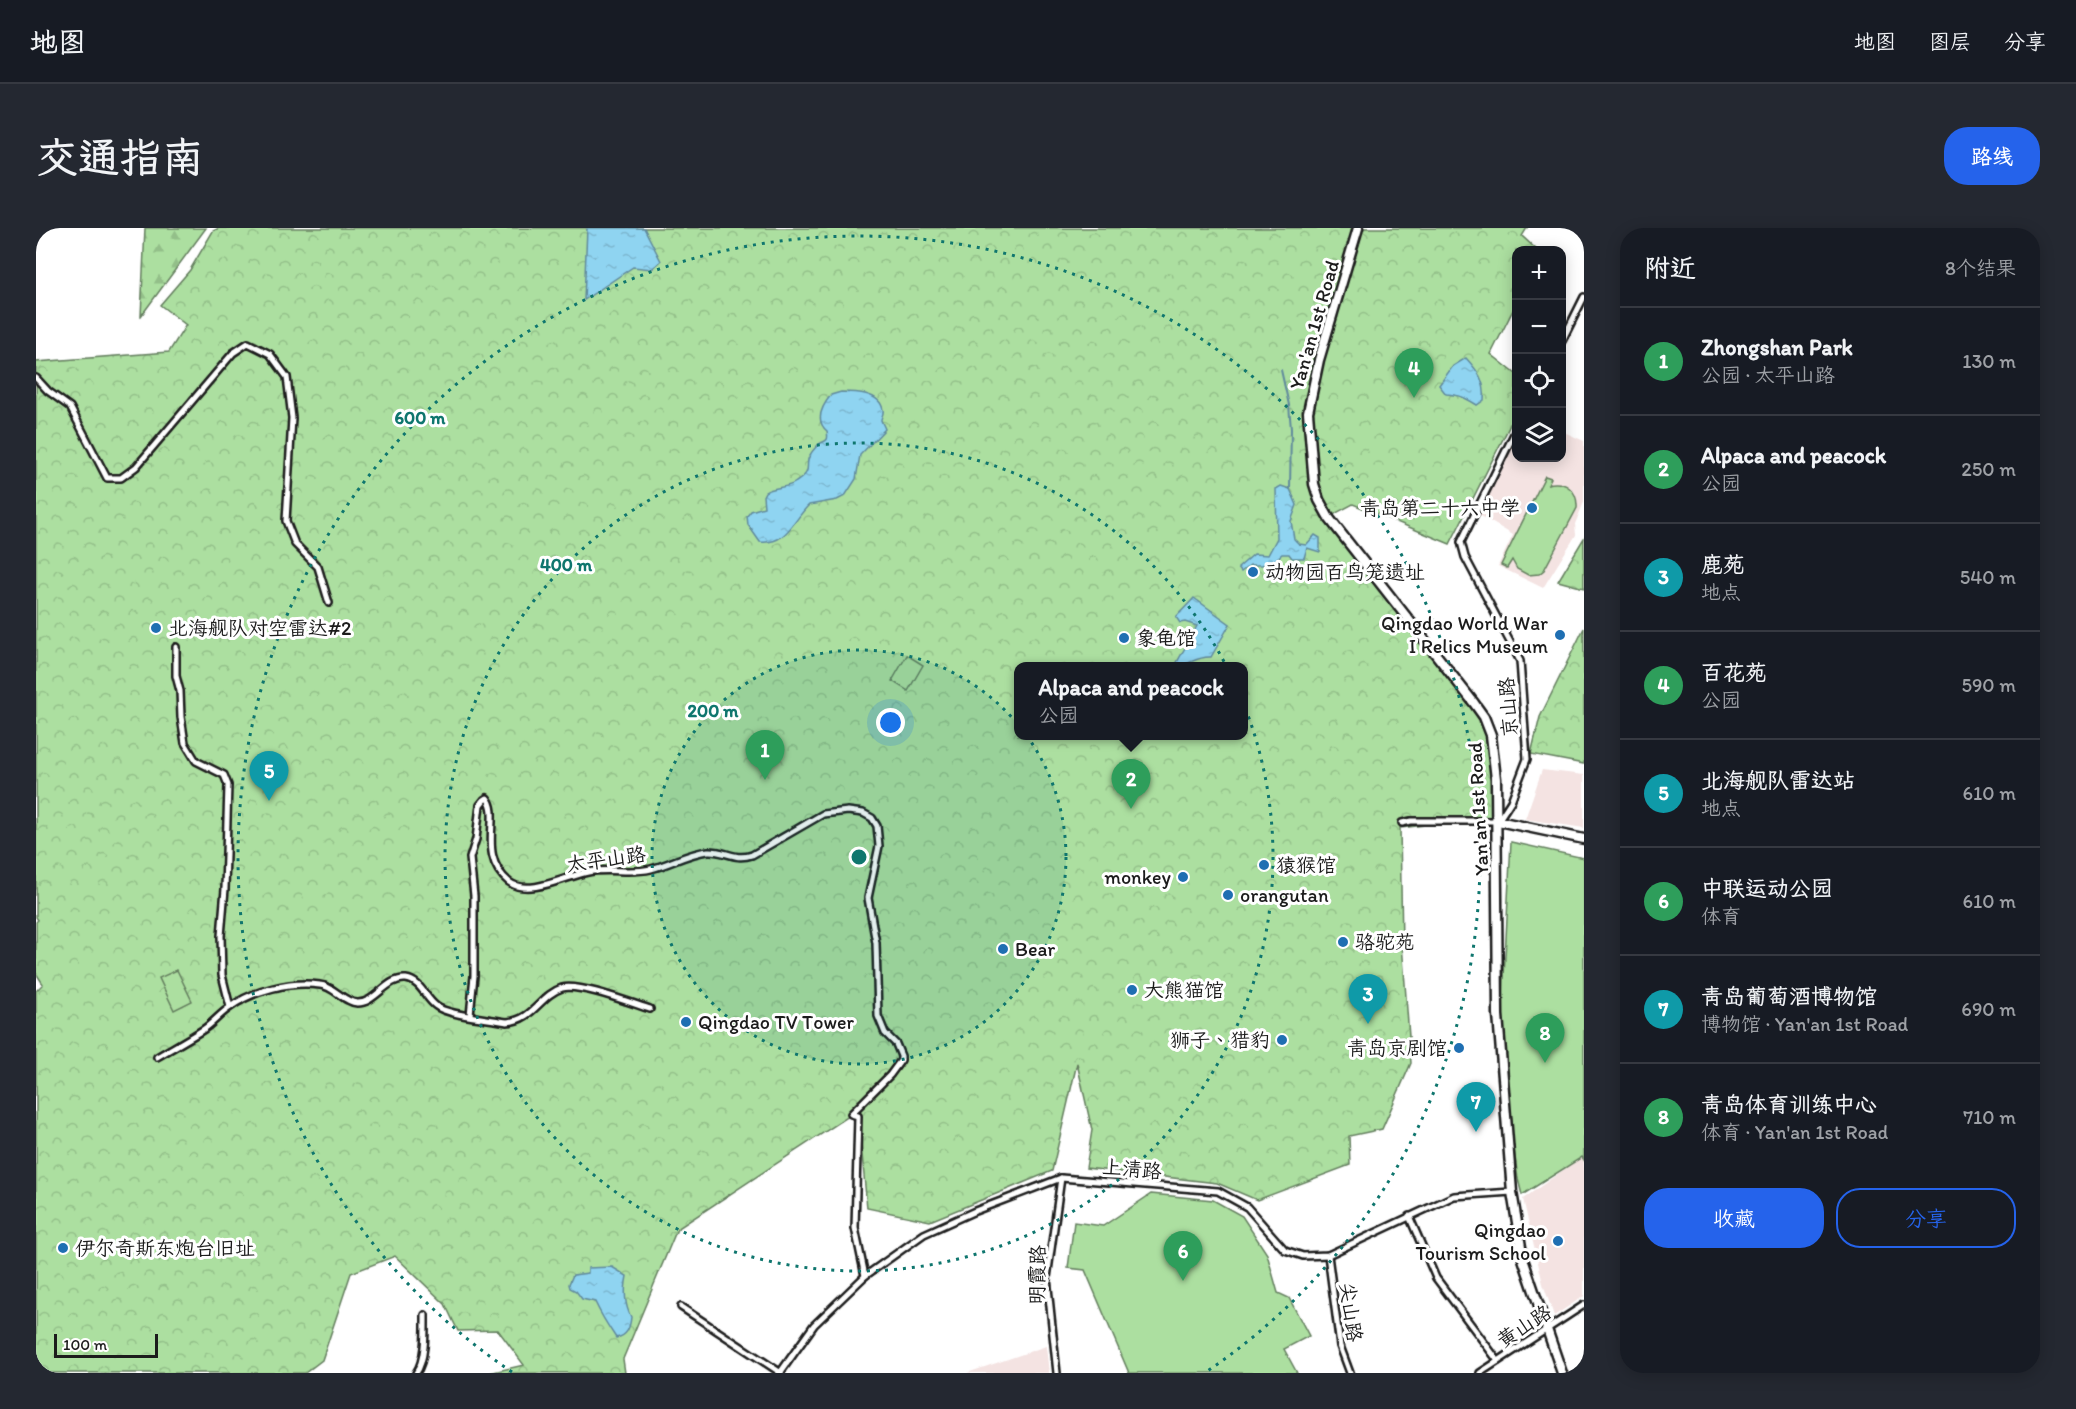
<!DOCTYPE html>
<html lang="zh">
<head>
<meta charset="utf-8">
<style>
  :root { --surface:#171b24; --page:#242831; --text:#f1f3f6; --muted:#9ea1a6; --line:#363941; --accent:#2563eb }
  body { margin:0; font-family:Itim,"LXGW WenKai TC",sans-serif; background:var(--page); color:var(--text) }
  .controls { position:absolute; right:18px; top:18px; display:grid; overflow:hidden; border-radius:12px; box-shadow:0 3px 15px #0003 }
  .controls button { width:54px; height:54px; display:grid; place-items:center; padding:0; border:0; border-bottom:2px solid var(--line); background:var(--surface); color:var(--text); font:30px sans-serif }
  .scale { position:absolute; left:18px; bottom:15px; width:104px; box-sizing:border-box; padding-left:6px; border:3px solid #1c1c1c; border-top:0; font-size:16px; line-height:21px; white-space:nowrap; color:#1c1c1c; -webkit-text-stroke:4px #fff; paint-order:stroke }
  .you { position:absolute; left:855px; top:495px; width:21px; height:21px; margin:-15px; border:4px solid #fff; border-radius:50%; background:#1a73e8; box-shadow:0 0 0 9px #1a73e833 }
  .badge { display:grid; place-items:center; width:39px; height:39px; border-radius:50%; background:var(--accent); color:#fff; font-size:20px; font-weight:700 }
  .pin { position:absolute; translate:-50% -50px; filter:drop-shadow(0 2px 3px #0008) }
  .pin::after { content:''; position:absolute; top:32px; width:21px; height:18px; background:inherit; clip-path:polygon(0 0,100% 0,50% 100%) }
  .popup { position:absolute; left:978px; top:434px; width:234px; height:78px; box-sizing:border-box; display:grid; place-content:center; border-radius:12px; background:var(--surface); filter:drop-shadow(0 2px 4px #0005); font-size:20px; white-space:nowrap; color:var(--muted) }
  .popup b { font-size:22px; color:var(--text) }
  .popup::after { content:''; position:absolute; left:50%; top:100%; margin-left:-12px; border:12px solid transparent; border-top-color:var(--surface) }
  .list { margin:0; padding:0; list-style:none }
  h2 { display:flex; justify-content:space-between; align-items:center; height:78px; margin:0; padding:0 24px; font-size:26px }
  h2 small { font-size:20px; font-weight:400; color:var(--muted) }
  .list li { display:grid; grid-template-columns:39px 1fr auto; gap:18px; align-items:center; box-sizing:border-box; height:108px; padding:0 24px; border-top:2px solid var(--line) }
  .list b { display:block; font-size:22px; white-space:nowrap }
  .list p { margin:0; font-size:20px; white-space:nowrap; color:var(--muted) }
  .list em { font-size:20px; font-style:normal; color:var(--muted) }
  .actions { display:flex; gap:12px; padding:18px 24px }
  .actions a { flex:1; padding:14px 0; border:2px solid var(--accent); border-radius:24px; text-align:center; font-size:21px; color:var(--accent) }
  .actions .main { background:var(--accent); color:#fff }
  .icon { flex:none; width:33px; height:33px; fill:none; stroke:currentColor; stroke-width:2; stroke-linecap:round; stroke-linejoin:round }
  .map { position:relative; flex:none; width:1548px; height:1145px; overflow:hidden; border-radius:24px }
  header { display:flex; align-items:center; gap:36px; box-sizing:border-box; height:84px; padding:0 30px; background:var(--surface); border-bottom:2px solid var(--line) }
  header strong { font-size:28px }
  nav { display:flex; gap:33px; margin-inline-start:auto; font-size:21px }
  .intro { display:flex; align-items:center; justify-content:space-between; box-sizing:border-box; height:144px; padding:0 36px }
  h1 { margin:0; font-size:42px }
  .button { padding:15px 27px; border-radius:24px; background:var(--accent); color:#fff; font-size:21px; font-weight:700 }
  main { display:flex; gap:36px; padding:0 36px }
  aside { flex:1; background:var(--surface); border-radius:24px; box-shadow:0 3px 15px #0003 }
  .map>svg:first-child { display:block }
  .built { fill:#f4e3e2 }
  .forest { fill:url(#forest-firs); stroke:#647e5e; stroke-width:1.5 }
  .park { fill:url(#park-crowns); stroke:#647e5e; stroke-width:1.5; fill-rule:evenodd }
  .pitch { fill:#acdfa0; stroke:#647e5e; stroke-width:1.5 }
  .water { fill:url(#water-ripples); stroke:#618a9c; stroke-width:1.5 }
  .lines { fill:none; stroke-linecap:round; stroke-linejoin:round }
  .stream { stroke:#618a9c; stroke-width:2 }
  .street-casing { stroke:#1c1c1c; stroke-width:10 }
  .secondary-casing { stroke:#1c1c1c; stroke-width:13 }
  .street { stroke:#fff; stroke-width:5 }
  .secondary { stroke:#fff; stroke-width:8 }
  .ring { fill:none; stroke:#0f766e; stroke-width:3; stroke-dasharray:3 6 }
  .poi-dot { fill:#1f6fb2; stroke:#fff; stroke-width:2 }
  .labels { text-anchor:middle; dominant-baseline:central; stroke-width:6; stroke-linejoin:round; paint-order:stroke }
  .street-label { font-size:20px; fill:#1c1c1c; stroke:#fff }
  .poi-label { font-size:20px; fill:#1c1c1c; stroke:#fff; text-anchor:start }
  .centre { fill:#0f766e; stroke:#fff; stroke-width:3 }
  .ring-label { font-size:18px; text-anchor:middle; font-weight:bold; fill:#0f766e; stroke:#fff; stroke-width:6; stroke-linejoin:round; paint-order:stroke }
</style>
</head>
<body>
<header>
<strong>地图</strong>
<nav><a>地图</a><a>图层</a><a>分享</a></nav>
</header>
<div class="intro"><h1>交通指南</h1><a class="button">路线</a></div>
<main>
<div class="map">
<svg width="1548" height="1145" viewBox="0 0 1548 1145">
  <defs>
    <pattern id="forest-firs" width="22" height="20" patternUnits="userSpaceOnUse" patternTransform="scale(1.5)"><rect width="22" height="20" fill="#acdfa0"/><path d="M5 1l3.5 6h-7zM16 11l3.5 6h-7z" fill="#93bf89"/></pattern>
    <pattern id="park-crowns" width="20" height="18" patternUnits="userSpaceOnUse" patternTransform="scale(1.5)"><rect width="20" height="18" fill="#acdfa0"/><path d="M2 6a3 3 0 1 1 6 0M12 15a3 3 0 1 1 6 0" fill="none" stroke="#93bf89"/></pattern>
    <pattern id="water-ripples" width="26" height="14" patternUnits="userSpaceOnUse" patternTransform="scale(1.5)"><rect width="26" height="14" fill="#8fd4f1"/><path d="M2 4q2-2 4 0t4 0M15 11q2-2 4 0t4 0" fill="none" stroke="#7bb5ce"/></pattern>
  </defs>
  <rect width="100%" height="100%" fill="#fff"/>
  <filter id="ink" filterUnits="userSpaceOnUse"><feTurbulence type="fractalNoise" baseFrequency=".0167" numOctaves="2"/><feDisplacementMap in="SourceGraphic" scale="12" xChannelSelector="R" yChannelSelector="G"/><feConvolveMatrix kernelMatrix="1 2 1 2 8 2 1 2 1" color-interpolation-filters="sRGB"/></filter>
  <g filter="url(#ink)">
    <g class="built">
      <path d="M 1526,203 L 1548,213 L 1548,274 L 1539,296 L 1540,307 L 1507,360 L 1462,338 L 1477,307 L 1443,287 L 1480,210 L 1480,230 L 1526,230 Z"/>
      <path d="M 1506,542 L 1548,547 L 1548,600 L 1489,591 Z"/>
      <path d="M 1548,927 L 1548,1068 L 1518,1088 L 1507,1056 L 1487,971 Z"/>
      <path d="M 1010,1118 L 1013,1145 L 931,1145 Z"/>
    </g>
    <path class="forest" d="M 109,0 L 170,0 L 105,88 Z"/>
    <g class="park">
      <path d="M 183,0 L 1491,0 L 1486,8 L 1501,22 L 1480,22 L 1480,76 L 1455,126 L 1480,146 L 1480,185 L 1414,316 L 1317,276 L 1300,285 L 1296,289 L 1443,476 L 1458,515 L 1457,589 L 1364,600 L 1366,716 L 1375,835 L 1346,901 L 1313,908 L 1314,937 L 1221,972 L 1181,955 L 1050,940 L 1056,902 L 1041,835 L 1016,943 L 894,993 L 831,980 L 822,882 L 641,1001 L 587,1131 L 589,1145 L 453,1145 L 488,1137 L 462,1102 L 422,1103 L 409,1076 L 359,1028 L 315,1045 L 286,1132 L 269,1145 L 0,1145 L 0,763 L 7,756 L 0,745 L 0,694 L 2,692 L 0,689 L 0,134 L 133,124 L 150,97 L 124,77 L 154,42 L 177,3 ZM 982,438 L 1208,438 L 1208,508 L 982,508 Z"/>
      <path d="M 1548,310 L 1548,360 L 1522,353 Z"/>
      <path d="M 1548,400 L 1548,536 L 1495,526 L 1504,489 Z"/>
    </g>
    <g class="pitch">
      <path d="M 1509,248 L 1515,250 L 1512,256 C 1529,252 1542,262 1541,280 L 1508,342 L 1503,346 L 1492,347 L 1481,341 L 1476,332 L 1471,340 L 1465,337 Z"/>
      <path d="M 871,427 L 887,437 L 872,463 L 856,453 Z"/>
      <path d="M 1475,614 L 1548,630 L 1548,932 L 1546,929 L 1486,967 L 1482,951 L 1473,884 L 1466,787 Z"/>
      <path d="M 141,742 L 156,773 L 138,782 L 123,750 Z"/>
      <path d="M 1115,966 L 1177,972 L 1206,988 L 1231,1026 L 1242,1065 L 1253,1070 L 1273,1108 L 1248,1121 L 1261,1145 L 1093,1145 L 1049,1042 L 1032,1040 L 1038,994 L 1067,998 Z"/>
    </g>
    <g class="water">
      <path d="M 551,0 L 608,0 L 625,33 L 616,41 L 597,39 L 548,72 Z"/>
      <path d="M 1430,130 C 1441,142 1450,153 1448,172 L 1441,177 C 1430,170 1424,167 1410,166 L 1403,157 L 1417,138 Z"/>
      <path d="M 805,164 C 819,164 844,164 847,182 C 848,186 845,189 845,192 C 846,195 848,198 849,201 L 824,227 L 820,251 L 809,268 L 801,272 L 773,277 C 757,292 751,317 724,314 L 712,297 L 711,288 L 715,283 L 728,279 L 727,268 L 729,264 C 738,258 751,261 760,254 C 779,242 767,237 774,227 C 775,225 781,218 783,216 C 790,212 793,214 791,203 C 778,192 786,178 795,167 Z"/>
      <path d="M 1245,258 L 1254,261 L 1261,277 L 1255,293 L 1258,311 L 1263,316 L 1270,317 L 1279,307 L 1284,310 L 1284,324 L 1271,320 L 1268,330 L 1256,330 L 1253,326 L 1246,326 L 1238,333 L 1226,337 L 1214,337 L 1205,344 L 1202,340 L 1218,326 L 1232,327 L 1241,310 L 1240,261 Z"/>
      <path d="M 1158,370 L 1194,396 L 1175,429 C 1160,428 1153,438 1139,438 L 1161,398 L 1149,394 L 1144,395 L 1140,389 Z"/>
      <path d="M 576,1039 L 591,1048 C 588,1063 588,1076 595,1089 C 594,1100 591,1108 580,1110 C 572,1098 565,1087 559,1074 L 546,1071 L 540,1063 L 534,1060 L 533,1056 L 537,1047 L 552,1045 L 552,1040 Z"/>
    </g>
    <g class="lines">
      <path class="stream" d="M 1245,142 L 1253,177 L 1255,201 L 1254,261"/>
      <defs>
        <g id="street">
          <path d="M 1526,113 L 1548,69"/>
          <path d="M 0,150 L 12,163 L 34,179 L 71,250 L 85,250 L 100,239 L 197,125 L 212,115 L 234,126 L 251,149 L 256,190 L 250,293 L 259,316 L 282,339 L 293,375"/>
          <path d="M 140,419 L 140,448 L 144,463 L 145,489 L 149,515 L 160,533 L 188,547 L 192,557 L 189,661 L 185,708 L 186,747 L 194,779"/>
          <path d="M 1366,595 L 1375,593 L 1462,593 L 1475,573 L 1491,531 L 1484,433 L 1429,329 L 1425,314 L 1480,202"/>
          <path d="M 434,787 L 438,748 L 438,668 L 434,630 L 440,611 L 444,577 L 448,572 L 451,570 C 466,587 440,627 473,654 C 492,669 531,648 552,644 C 573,640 595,646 615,641 C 634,636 653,625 672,623 C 689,622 698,633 716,627 L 787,586 L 812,583 L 827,585 L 836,590 L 841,598 L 843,618 L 832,670 L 840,715 L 842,788 L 849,805 L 860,816 L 865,828 L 865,832 L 854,847 L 815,886 L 822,888 L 819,1000 L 829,1048"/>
          <path d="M 121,829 C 136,820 153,811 168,801 C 177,795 184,786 193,780 C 217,762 255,753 284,757 C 298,758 307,774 321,775 C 339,776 351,749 370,751 C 385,753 389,770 400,778 C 410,787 455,791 471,794 C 498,792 504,767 526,760 C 543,755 595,775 614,781"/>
          <path d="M 1373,988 L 1400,1050 L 1462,1133"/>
          <path d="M 1292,1027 L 1304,1118 L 1314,1145"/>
          <path d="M 645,1079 L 745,1145"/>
          <path d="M 380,1145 C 390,1132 389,1102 389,1087"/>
          <path d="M 744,1145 L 778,1097 L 829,1048 L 888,1006 L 939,983 L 1025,950 L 1182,963 L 1211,979 L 1249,1022 L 1267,1028 L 1292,1027 L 1418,968 L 1476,964"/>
          <path d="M 1021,1145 L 1011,1050 L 1025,950"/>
          <path d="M 1444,1145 L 1548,1077"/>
        </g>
        <g id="secondary">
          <path d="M 1322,0 L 1283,132 L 1272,184 L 1278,256 L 1283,272 L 1293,290 L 1438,475 L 1448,489 L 1455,507 L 1460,551 L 1462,787 L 1476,964 L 1487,1031 L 1526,1145"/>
          <path d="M 1462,593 L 1548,611"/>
        </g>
      </defs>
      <use href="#street" class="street-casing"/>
      <use href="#secondary" class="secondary-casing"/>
      <use href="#street" class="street"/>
      <use href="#secondary" class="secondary"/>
    </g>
  </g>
  <circle cx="823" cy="629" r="207" fill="#0f766e" fill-opacity=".12"/>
  <g class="ring">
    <circle cx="823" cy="629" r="207"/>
    <circle cx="823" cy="629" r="414"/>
    <path d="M476 1144A621 621 0 1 1 1170 1144"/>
  </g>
  <g class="poi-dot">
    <circle cx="1496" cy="280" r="6"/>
    <circle cx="1217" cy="344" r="6"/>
    <circle cx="120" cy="400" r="6"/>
    <circle cx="1524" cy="407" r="6"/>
    <circle cx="1088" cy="410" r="6"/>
    <circle cx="1228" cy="637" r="6"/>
    <circle cx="1147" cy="649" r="6"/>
    <circle cx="1192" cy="667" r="6"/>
    <circle cx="1307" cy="714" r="6"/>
    <circle cx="967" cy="721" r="6"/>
    <circle cx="1096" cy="762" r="6"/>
    <circle cx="650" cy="794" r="6"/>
    <circle cx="1246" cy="812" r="6"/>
    <circle cx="1423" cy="820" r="6"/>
    <circle cx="1522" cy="1013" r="6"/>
    <circle cx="27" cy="1020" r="6"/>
  </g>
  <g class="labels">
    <g class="street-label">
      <text transform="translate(1278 97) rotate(-74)">Yan'an 1st Road</text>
      <text transform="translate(1472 479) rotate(-94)">京山路</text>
      <text transform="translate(1442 581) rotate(-93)">Yan'an 1st Road</text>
      <text transform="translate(570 631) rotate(-8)">太平山路</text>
      <text transform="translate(1096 941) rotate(5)">上清路</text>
      <text transform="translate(1001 1047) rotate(-89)">明霞路</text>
      <text transform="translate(1315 1084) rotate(82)">尖山路</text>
      <text transform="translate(1488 1098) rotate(-33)">黄山路</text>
    </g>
    <g class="poi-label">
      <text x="1484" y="280" text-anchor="end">青岛第二十六中学</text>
      <text x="1229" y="344">动物园百鸟笼遗址</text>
      <text x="1512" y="395" text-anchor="end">Qingdao World War<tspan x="1512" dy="23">I Relics Museum</tspan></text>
      <text x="132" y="400">北海舰队对空雷达#2</text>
      <text x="1100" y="410">象龟馆</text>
      <text x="1240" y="637">猿猴馆</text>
      <text x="1135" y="649" text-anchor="end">monkey</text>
      <text x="1204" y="667">orangutan</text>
      <text x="1319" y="714">骆驼苑</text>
      <text x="979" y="721">Bear</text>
      <text x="1108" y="762">大熊猫馆</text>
      <text x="662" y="794">Qingdao TV Tower</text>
      <text x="1234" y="812" text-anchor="end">狮子、猎豹</text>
      <text x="1411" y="820" text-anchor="end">青岛京剧馆</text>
      <text x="1510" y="1002" text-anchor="end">Qingdao<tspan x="1510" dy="23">Tourism School</tspan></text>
      <text x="39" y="1020">伊尔奇斯东炮台旧址</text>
    </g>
  </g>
  <circle cx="823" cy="629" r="9" class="centre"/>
  <g class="ring-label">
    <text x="384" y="196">600 m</text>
    <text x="530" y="343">400 m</text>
    <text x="677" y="489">200 m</text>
  </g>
</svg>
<div class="controls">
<button>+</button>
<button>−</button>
<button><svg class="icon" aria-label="locate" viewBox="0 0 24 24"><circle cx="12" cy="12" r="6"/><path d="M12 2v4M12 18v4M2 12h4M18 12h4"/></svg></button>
<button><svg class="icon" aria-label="layers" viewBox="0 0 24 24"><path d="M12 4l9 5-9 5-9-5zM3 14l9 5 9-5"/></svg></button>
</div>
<div class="scale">100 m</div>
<div class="you"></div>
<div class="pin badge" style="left:729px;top:552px;background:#2e9e5b">1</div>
<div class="pin badge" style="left:1095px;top:581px;background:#2e9e5b">2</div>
<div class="popup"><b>Alpaca and peacock</b>公园</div>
<div class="pin badge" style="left:1332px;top:796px;background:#0f9aa8">3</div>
<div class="pin badge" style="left:1378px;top:170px;background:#2e9e5b">4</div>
<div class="pin badge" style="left:233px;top:573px;background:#0f9aa8">5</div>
<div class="pin badge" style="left:1147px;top:1053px;background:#2e9e5b">6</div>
<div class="pin badge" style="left:1440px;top:904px;background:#0f9aa8">7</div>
<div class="pin badge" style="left:1509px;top:835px;background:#2e9e5b">8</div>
</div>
<aside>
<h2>附近<small>8个结果</small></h2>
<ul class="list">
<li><span class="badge" style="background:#2e9e5b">1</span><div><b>Zhongshan Park</b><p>公园 · 太平山路</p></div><em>130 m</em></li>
<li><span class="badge" style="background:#2e9e5b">2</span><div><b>Alpaca and peacock</b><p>公园</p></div><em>250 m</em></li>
<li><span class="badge" style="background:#0f9aa8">3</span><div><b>鹿苑</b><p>地点</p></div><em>540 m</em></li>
<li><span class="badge" style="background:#2e9e5b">4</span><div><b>百花苑</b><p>公园</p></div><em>590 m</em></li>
<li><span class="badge" style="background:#0f9aa8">5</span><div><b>北海舰队雷达站</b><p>地点</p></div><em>610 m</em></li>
<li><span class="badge" style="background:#2e9e5b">6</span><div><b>中联运动公园</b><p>体育</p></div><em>610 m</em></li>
<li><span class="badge" style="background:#0f9aa8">7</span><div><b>青岛葡萄酒博物馆</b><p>博物馆 · Yan'an 1st Road</p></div><em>690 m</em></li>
<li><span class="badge" style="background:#2e9e5b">8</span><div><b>青岛体育训练中心</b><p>体育 · Yan'an 1st Road</p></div><em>710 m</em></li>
</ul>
<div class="actions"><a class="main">收藏</a><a>分享</a></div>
</aside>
</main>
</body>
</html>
